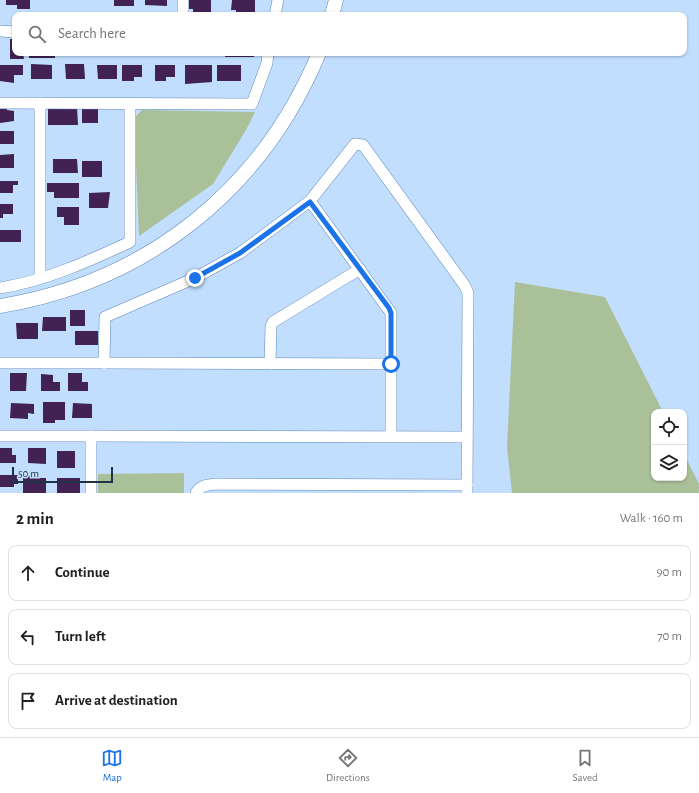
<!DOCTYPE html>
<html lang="en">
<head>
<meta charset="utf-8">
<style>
  :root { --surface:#fff; --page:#f2f2f2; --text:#202124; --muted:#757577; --line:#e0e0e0; --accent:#1a73e8 }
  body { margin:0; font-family:"Alegreya Sans",sans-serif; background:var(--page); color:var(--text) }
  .controls { position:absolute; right:12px; bottom:12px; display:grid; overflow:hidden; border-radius:8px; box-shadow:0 1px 3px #0004 }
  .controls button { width:36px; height:36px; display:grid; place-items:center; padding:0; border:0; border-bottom:1px solid var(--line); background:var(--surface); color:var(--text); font:20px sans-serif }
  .scale { position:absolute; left:12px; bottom:10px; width:101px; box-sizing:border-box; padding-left:4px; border:2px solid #1f3247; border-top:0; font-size:11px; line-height:14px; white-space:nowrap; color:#1f3247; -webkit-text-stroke:3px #c1defe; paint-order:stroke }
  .stop { position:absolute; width:12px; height:12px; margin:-9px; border:3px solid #1a73e8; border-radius:50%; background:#fff }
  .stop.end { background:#1a73e8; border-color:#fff; box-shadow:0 1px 4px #0008 }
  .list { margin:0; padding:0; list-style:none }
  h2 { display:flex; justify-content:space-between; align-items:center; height:52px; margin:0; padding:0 16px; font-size:17px }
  h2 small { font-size:13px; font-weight:400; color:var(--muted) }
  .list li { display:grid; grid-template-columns:26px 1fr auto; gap:12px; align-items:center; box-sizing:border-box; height:56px; margin:0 8px 8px; padding:0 8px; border:1px solid var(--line); border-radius:8px }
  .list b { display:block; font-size:15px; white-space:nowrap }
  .list em { font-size:13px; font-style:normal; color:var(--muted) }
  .icon { flex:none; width:22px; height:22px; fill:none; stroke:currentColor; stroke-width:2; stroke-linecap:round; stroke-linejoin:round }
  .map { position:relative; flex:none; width:699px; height:493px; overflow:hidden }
  .search { position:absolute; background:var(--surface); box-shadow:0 1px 3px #0004; left:12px; right:12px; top:12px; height:44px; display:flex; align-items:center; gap:10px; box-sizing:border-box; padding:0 14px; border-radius:8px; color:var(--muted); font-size:15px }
  .sheet { height:244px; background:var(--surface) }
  nav { display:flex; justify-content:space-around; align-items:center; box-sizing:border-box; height:56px; border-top:1px solid var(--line); background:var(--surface); font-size:11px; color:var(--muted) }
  nav a { display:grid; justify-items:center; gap:2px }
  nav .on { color:var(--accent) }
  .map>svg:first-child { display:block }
  .green { fill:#aac099 }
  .building { fill:#412252 }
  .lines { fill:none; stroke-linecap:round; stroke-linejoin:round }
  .minor-casing { stroke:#5b87b9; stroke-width:12 }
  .tertiary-casing { stroke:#5b87b9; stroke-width:15 }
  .minor { stroke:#fff; stroke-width:11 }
  .tertiary { stroke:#fff; stroke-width:14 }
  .route { stroke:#1a73e8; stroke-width:5 }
</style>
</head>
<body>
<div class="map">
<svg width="699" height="493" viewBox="0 0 699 493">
  <rect width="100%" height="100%" fill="#c1defe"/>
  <g class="green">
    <path d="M 142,110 L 255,112 L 246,130 L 213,184 L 139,236 L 134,118 Z"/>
    <path d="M 515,282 L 605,297 L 663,412 L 654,412 L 654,478 L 684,478 L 684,454 L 699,484 L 699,493 L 512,493 L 507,447 Z"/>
    <path d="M 184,473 L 184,493 L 98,493 L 98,474 Z"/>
  </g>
  <g class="building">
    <path d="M 6,0 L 30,0 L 30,9 L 17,9 L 17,5 L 6,5 Z"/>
    <rect x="114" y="0" width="20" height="6"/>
    <path d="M 145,0 L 167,0 L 167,6 L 145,5 Z"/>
    <path d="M 189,0 L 211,0 L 211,13 L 193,15 L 193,9 L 189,9 Z"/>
    <path d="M 232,0 L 255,0 L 255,15 L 236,15 L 236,10 L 231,10 Z"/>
    <path d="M 10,39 L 15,39 L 15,53 L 23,53 L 24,59 L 10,59 Z"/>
    <rect x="29" y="53" width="26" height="5"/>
    <rect x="225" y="53" width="29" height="4"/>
    <path d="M 31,64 L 52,65 L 52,79 L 31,79 Z"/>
    <path d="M 65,64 L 84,64 L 85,79 L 66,79 Z"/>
    <path d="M 0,65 L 23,65 L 23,75 L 14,75 L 14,83 L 0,81 Z"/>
    <path d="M 97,65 L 117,65 L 117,79 L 98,79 Z"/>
    <path d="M 122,65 L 142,65 L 142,77 L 134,77 L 134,81 L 122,81 Z"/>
    <path d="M 155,65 L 175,65 L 175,77 L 166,77 L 166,81 L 155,81 Z"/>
    <path d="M 185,65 L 212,65 L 212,82 L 185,84 Z"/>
    <rect x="217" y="65" width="24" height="16"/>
    <path d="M 48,107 L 77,107 L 78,125 L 48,125 Z"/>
    <path d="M 0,108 L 7,108 L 7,110 L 14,111 L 14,121 L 0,123 Z"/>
    <rect x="82" y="108" width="16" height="15"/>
    <rect x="0" y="131" width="14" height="13"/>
    <path d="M 14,154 L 14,168 L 0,168 L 0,155 Z"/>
    <path d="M 53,159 L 77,159 L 78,173 L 53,173 Z"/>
    <rect x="82" y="161" width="20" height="16"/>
    <path d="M 0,181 L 18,181 L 18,185 L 13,185 L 13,193 L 0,193 Z"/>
    <path d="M 47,183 L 79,183 L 79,198 L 54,198 L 54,192 L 47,192 Z"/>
    <path d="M 110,192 L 108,208 L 89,208 L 89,193 Z"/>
    <path d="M 0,204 L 13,204 L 13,214 L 3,214 L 3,218 L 0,218 Z"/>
    <path d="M 57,207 L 79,207 L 79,225 L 64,225 L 64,217 L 57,217 Z"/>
    <rect x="0" y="230" width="21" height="12"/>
    <rect x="70" y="310" width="15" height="16"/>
    <path d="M 43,317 L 66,317 L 66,331 L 42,331 Z"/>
    <path d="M 16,323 L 38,323 L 38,339 L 17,339 Z"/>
    <rect x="75" y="331" width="23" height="14"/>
    <path d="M 10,373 L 27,373 L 26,391 L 10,391 Z"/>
    <path d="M 68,373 L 82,373 L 82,382 L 88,382 L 88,391 L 68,391 Z"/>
    <path d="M 41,374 L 53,375 L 53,382 L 60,382 L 60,391 L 41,391 Z"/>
    <path d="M 43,402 L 65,402 L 65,420 L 55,420 L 55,423 L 43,423 Z"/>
    <path d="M 11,403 L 34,404 L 34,414 L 28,413 L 28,419 L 10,418 Z"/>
    <path d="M 73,403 L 92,404 L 92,418 L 72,418 Z"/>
    <path d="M 0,448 L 12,448 L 12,455 L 16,455 L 16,463 L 0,463 Z"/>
    <path d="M 28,448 L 46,448 L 46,464 L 28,463 Z"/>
    <rect x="57" y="451" width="18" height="17"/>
    <path d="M 0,475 L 18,475 L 18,484 L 14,484 L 14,487 L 0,487 Z"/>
    <path d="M 23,476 L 38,476 L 39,478 L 46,478 L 46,493 L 23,493 Z"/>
    <rect x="57" y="478" width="23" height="15"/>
  </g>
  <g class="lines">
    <defs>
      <g id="minor">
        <path d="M 183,0 L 183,15"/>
        <path d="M 275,15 L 278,0"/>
        <path d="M 0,31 L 15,32"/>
        <path d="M 0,103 L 252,104 L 267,63 L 268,53"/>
        <path d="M 40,103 L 40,278"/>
        <path d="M 310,201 L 391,313 L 391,436"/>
        <path d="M 0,288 C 45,281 89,261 130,242 L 130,104"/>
        <path d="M 0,363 L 104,363 L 105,317 L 195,278 L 240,253 L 310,201 L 355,144 L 363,145 L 465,286 L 468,293 L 467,493"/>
        <path d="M 104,363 L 391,364"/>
        <path d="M 270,364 L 271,326 L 273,322 L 360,269"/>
        <path d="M 0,436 L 91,436 L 91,493"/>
        <path d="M 91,436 L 467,437"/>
        <path d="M 196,493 C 201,485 207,485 216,484 L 467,485"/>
      </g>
      <g id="tertiary">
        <path d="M 332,15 L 336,0"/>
        <path d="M 0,306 C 147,282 262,190 319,53"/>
      </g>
    </defs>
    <use href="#minor" class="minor-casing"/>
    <use href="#tertiary" class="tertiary-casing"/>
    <use href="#minor" class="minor"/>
    <use href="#tertiary" class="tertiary"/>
  </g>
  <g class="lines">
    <path class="route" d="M 195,278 L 240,253 L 310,202 L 389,308 L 391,313 L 391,364"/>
  </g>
</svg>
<div class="controls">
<button><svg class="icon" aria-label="locate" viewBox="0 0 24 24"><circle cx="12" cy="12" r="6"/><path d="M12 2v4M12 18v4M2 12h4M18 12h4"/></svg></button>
<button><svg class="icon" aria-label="layers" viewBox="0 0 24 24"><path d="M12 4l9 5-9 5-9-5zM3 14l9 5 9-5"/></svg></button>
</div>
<div class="scale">50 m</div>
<div class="stop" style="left:391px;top:364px"></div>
<div class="stop end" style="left:195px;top:278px"></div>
<div class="search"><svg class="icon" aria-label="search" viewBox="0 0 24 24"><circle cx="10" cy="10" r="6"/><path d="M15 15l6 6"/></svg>Search here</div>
</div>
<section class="sheet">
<h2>2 min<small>Walk · 160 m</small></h2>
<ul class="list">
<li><svg class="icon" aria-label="ahead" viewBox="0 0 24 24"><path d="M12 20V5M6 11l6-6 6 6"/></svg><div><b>Continue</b></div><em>90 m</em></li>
<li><svg class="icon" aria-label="left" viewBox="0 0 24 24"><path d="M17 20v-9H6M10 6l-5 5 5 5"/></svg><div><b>Turn left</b></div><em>70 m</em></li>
<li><svg class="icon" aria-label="arrive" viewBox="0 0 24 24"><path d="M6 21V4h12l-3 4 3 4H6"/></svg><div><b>Arrive at destination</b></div></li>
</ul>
</section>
<nav>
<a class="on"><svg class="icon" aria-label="map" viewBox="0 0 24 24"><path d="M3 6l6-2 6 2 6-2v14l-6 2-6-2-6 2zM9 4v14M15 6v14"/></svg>Map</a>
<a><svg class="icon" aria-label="directions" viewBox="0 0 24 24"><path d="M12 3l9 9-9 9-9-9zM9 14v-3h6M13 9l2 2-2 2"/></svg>Directions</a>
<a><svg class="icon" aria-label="saved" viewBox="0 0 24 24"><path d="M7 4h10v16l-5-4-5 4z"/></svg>Saved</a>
</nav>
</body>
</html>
